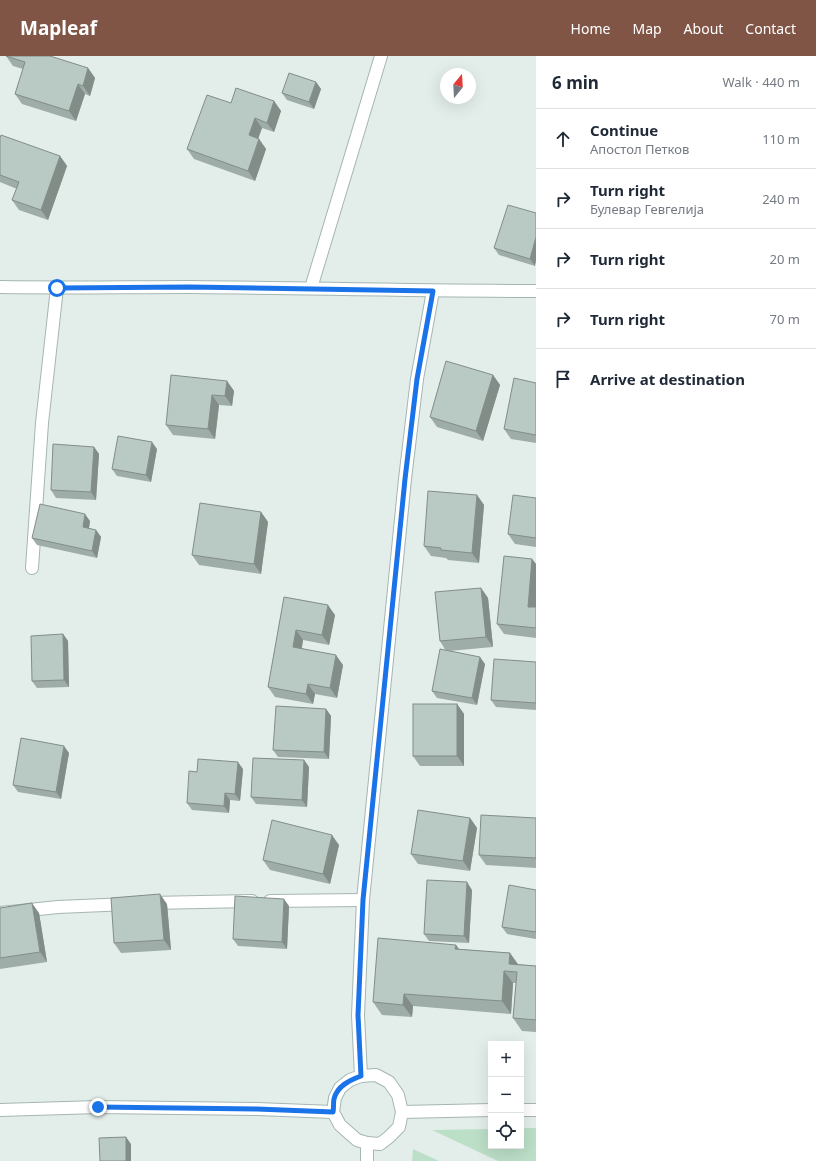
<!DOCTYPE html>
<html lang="en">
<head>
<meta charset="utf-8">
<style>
  :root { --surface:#fff; --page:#f2f2f3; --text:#1f2937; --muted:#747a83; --line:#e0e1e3; --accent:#805546 }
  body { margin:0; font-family:"Noto Sans",sans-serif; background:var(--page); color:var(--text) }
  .controls { position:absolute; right:12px; bottom:12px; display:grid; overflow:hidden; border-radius:0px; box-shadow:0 4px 16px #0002 }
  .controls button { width:36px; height:36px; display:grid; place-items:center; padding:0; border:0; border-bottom:1px solid var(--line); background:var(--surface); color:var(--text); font:20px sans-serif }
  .compass { position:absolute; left:440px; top:12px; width:36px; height:36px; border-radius:50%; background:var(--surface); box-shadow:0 4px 16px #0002; rotate:18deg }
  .stop { position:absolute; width:12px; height:12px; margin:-9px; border:3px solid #1a73e8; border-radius:50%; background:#fff }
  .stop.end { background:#1a73e8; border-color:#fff; box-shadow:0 1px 4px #0008 }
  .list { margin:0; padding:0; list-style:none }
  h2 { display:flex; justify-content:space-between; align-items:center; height:52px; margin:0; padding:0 16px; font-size:17px }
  h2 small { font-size:13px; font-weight:400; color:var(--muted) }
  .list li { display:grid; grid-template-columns:26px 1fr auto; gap:12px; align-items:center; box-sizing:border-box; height:60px; padding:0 16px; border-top:1px solid var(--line) }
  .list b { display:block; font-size:15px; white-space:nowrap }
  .list p { margin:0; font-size:13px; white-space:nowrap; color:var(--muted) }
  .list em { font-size:13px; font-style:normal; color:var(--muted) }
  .icon { flex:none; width:22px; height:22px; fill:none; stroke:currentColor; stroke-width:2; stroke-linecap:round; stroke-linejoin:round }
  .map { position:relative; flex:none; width:536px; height:1105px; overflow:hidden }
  header { display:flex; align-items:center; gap:24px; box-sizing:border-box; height:56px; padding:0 20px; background:var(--accent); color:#fff }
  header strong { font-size:19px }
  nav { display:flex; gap:22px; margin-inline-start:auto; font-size:14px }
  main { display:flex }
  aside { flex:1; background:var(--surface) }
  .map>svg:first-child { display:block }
  .green { fill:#bcdfc8 }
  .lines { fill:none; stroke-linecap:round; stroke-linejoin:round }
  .minor-casing { stroke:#a5b6b2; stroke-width:14 }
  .minor { stroke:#fff; stroke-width:12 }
  .wall { fill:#9fada8 }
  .shaded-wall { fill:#828d88 }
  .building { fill:#b9c9c3; stroke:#828d88 }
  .route { stroke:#1a73e8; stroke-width:5 }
</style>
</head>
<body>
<header>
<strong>Mapleaf</strong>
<nav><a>Home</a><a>Map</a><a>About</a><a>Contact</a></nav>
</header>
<main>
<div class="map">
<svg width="536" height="1105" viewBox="0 0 536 1105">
  <rect width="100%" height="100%" fill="#e3eeea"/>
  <g class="green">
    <path d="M 521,1072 L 536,1072 L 536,1105 L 498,1105 L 432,1074 L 491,1073 L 491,1090 L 521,1090 Z"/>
    <path d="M 413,1093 L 439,1105 L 412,1105 Z"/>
  </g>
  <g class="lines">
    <defs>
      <g id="minor">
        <path d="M 0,231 C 64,232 127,231 191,231 C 306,232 421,235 536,235"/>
        <path d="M 311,232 L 381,0"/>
        <path d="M 32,512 L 42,367 L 57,232"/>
        <path d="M 270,845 L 363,844"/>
        <path d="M 150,847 L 252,845"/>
        <path d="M 0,857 L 58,851 L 128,848"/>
        <path d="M 376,1019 L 389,1026 L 398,1039 L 402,1056 L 399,1071 L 389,1081 L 380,1088 L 367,1087 L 357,1084 L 340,1069 L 333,1056 L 335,1042 L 340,1032 L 350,1024 L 361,1020 Z"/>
        <path d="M 361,1020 L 358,959 L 363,844 L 405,423 L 417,323 L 433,235"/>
        <path d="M 0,1054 L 98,1051 L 257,1053 L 333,1056"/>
        <path d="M 521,1054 L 536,1054"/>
        <path d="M 402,1056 L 491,1054"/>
        <path d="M 367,1087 L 367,1105"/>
      </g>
    </defs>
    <use href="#minor" class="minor-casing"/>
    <use href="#minor" class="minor"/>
  </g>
  <g class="wall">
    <path d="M 6,0 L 88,12 L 95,22 L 90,40 L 85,38 L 76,65 L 22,48 L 15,38 L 23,13 L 13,10 Z"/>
    <path d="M 316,26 L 321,33 L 314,53 L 287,44 L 282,37 Z"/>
    <path d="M 274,45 L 281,55 L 274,76 L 262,72 L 258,82 L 259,83 L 266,93 L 255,125 L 194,103 L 187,93 L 231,47 Z"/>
    <path d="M 0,82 L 60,100 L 67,110 L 48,164 L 19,154 L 12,144 L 17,133 L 0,126 Z"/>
    <path d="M 536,157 L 535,210 L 499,199 L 494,192 Z"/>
    <path d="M 493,319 L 500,329 L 483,385 L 437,371 L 430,361 Z"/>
    <path d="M 227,325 L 234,335 L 232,350 L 219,349 L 215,383 L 173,379 L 166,369 Z"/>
    <path d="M 536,327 L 536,387 L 511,383 L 504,373 Z"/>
    <path d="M 94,391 L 99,398 L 96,444 L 56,442 L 51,434 Z"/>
    <path d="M 157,393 L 151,426 L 117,420 L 112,413 Z"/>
    <path d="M 477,439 L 484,449 L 479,507 L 448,504 L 446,502 L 431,500 L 424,490 Z"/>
    <path d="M 536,442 L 536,491 L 515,488 L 508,478 Z"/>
    <path d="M 261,456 L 268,466 L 261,518 L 199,509 L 192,499 Z"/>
    <path d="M 90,465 L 89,472 L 96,474 L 101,481 L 97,502 L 37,489 L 32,482 Z"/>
    <path d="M 532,503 L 536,508 L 536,582 L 504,578 L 497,568 Z"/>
    <path d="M 481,532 L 488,542 L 493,591 L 449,595 L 485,608 L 477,649 L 437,642 L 432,635 L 446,595 L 440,585 Z"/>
    <path d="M 284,541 L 335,559 L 329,589 L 303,584 L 302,592 L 343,609 L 337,642 L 315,638 L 313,648 L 275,641 L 268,631 Z"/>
    <path d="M 63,578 L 68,585 L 69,631 L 37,632 L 32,625 Z"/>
    <path d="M 536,606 L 536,654 L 496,651 L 491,644 Z"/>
    <path d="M 457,648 L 464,658 L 464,710 L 420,710 L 413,700 Z"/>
    <path d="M 326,653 L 331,660 L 329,703 L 278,701 L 273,694 Z"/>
    <path d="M 69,697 L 61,743 L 18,736 L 13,729 Z"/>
    <path d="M 304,704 L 309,711 L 307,751 L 256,748 L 251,741 Z"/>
    <path d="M 243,713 L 240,745 L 230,744 L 229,757 L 192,754 L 187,747 L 197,716 Z"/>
    <path d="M 470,762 L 477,772 L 470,815 L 418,808 L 411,798 Z"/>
    <path d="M 536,762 L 536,812 L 486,809 L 479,799 Z"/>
    <path d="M 339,789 L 330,828 L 270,814 L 263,804 Z"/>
    <path d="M 472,834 L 469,887 L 429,885 L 424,878 Z"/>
    <path d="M 536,834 L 536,883 L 507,878 L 502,871 Z"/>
    <path d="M 167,848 L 171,894 L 121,897 L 114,887 Z"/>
    <path d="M 289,850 L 287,893 L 238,890 L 233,883 Z"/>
    <path d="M 0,852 L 39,857 L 47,906 L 0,913 Z"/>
    <path d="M 456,889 L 459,893 L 510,897 L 518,908 L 536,910 L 536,976 L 522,975 L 513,962 L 516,927 L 513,927 L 511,958 L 413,950 L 412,961 L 382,959 L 373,946 Z"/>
  </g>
  <g class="shaded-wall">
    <path d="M 88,12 L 95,22 L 90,40 L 83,30 Z"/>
    <path d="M 316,26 L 321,33 L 314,53 L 309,46 Z"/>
    <path d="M 78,28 L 85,38 L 76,65 L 69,55 Z"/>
    <path d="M 274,45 L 281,55 L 274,76 L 267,67 Z"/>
    <path d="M 255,62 L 262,72 L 256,89 L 249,79 Z"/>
    <path d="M 259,83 L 266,93 L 255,125 L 248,115 Z"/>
    <path d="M 60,100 L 67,110 L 48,164 L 41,154 Z"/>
    <path d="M 536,181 L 536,205 L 535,210 L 530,203 Z"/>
    <path d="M 493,319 L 500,329 L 483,385 L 476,375 Z"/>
    <path d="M 227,325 L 234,335 L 232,350 L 225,340 Z"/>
    <path d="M 212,339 L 219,349 L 215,383 L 208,373 Z"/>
    <path d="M 152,386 L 157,393 L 151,426 L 146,419 Z"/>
    <path d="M 94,391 L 99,398 L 96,444 L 91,436 Z"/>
    <path d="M 477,439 L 484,449 L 479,507 L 472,497 Z"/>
    <path d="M 261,456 L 268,466 L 261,518 L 254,508 Z"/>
    <path d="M 85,458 L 90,465 L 88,478 L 83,471 Z"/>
    <path d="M 96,474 L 101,481 L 97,502 L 92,495 Z"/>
    <path d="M 532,503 L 536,508 L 536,550 L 535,560 L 528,551 Z"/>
    <path d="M 481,532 L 488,542 L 493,591 L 486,581 Z"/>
    <path d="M 328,549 L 335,559 L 329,589 L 322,579 Z"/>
    <path d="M 296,574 L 303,584 L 300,601 L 293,591 Z"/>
    <path d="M 63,578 L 68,585 L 69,631 L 64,624 Z"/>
    <path d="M 336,599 L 343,609 L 337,642 L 330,632 Z"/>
    <path d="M 480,601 L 485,608 L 477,649 L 472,642 Z"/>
    <path d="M 308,628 L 315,638 L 313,648 L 306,638 Z"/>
    <path d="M 457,648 L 464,658 L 464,710 L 457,700 Z"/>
    <path d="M 326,653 L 331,660 L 329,703 L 324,696 Z"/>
    <path d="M 64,690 L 69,697 L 61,743 L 56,736 Z"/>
    <path d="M 304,704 L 309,711 L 307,751 L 302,744 Z"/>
    <path d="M 238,706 L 243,713 L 240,745 L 235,738 Z"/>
    <path d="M 225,737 L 230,744 L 229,757 L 224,750 Z"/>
    <path d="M 470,762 L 477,772 L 470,815 L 463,805 Z"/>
    <path d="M 332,779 L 339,789 L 330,828 L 323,818 Z"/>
    <path d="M 467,826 L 472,834 L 469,887 L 464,880 Z"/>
    <path d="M 160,838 L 167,848 L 171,894 L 164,884 Z"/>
    <path d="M 284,843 L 289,850 L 287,893 L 282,886 Z"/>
    <path d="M 32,847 L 39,857 L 47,906 L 40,896 Z"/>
    <path d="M 456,889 L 464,901 L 455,893 Z"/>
    <path d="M 510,897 L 519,910 L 509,908 Z"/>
    <path d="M 504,915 L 513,927 L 511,958 L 502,945 Z"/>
    <path d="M 404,938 L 413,950 L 412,961 L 403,949 Z"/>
    <path d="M 126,1081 L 131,1088 L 131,1105 L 126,1105 Z"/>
  </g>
  <g class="building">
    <path d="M 6,0 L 50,0 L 88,12 L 83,30 L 78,28 L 69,55 L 15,38 L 25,6 Z"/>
    <path d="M 289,17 L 316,26 L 309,46 L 282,37 Z"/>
    <path d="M 236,32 L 274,45 L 267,67 L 255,62 L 249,79 L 259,83 L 248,115 L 187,93 L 207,39 L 231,47 Z"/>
    <path d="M 1,79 L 60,100 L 41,154 L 12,144 L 19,126 L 0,119 L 0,82 Z"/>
    <path d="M 508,149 L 536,157 L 536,181 L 530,203 L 494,192 Z"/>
    <path d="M 446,305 L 493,319 L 476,375 L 430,361 Z"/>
    <path d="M 171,319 L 227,325 L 225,340 L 212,339 L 208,373 L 166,369 Z"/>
    <path d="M 514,322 L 536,327 L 536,379 L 504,373 Z"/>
    <path d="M 118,380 L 152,386 L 146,419 L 112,413 Z"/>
    <path d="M 53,388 L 94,391 L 91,436 L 51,434 Z"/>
    <path d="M 428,435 L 477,439 L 472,497 L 441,494 L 441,492 L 424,490 Z"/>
    <path d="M 513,439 L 536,442 L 536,482 L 508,478 Z"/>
    <path d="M 200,447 L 261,456 L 254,508 L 192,499 Z"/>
    <path d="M 40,448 L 85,458 L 83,471 L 96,474 L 92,495 L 32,482 Z"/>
    <path d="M 504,500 L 532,503 L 528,551 L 536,551 L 536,572 L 497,568 Z"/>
    <path d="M 481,532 L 486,581 L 440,585 L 435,536 Z"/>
    <path d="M 284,541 L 328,549 L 322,579 L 296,574 L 293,591 L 336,599 L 330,632 L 308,628 L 306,638 L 268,631 Z"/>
    <path d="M 63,578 L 64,624 L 32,625 L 31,580 Z"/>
    <path d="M 440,593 L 480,601 L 472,642 L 432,635 Z"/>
    <path d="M 494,603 L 536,606 L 536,647 L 491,644 Z"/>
    <rect x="413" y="648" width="44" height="52"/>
    <path d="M 276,650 L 326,653 L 324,696 L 273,694 Z"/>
    <path d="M 21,682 L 64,690 L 56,736 L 13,729 Z"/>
    <path d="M 253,702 L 304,704 L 302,744 L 251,741 Z"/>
    <path d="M 198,703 L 238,706 L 235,738 L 225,737 L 224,750 L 187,747 L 189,715 L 197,716 Z"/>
    <path d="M 418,754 L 470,762 L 463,805 L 411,798 Z"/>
    <path d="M 481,759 L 536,762 L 536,802 L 479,799 Z"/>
    <path d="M 272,764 L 332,779 L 323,818 L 263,804 Z"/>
    <path d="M 427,824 L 467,826 L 464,880 L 424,878 Z"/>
    <path d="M 509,829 L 536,834 L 536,876 L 502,871 Z"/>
    <path d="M 160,838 L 164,884 L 114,887 L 111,842 Z"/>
    <path d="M 235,840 L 284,843 L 282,886 L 233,883 Z"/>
    <path d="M 32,847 L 40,896 L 0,902 L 0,852 Z"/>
    <path d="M 378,882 L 456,889 L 455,893 L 510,897 L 509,908 L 536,910 L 536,964 L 513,962 L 517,916 L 504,915 L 502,945 L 404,938 L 403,949 L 373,946 Z"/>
    <path d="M 126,1081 L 126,1105 L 100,1105 L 99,1082 Z"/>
  </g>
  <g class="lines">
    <path class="route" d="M 57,232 L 189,231 L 433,235 L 417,323 L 405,423 L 363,844 L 358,959 L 361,1020 C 350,1024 337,1030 334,1043 C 333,1047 334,1052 333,1056 L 257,1053 L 98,1051"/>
  </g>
</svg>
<div class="controls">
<button>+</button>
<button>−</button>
<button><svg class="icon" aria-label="locate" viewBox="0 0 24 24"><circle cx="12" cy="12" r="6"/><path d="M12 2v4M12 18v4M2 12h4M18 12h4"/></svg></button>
</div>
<svg class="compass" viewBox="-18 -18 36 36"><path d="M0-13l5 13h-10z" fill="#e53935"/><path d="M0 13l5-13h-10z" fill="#747a83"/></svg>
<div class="stop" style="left:57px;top:232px"></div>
<div class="stop end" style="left:98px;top:1051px"></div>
</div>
<aside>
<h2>6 min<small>Walk · 440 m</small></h2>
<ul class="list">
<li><svg class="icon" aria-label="ahead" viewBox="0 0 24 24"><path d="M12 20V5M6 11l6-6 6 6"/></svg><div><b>Continue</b><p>Апостол Петков</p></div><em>110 m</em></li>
<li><svg class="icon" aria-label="right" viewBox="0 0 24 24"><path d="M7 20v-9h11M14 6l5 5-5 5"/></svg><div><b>Turn right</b><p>Булевар Гевгелија</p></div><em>240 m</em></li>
<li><svg class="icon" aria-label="right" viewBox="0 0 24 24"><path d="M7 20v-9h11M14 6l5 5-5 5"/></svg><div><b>Turn right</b></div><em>20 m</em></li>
<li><svg class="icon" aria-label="right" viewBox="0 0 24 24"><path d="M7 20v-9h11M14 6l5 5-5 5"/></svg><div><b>Turn right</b></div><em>70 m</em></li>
<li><svg class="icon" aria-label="arrive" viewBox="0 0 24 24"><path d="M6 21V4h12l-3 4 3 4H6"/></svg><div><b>Arrive at destination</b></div></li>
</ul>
</aside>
</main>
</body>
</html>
